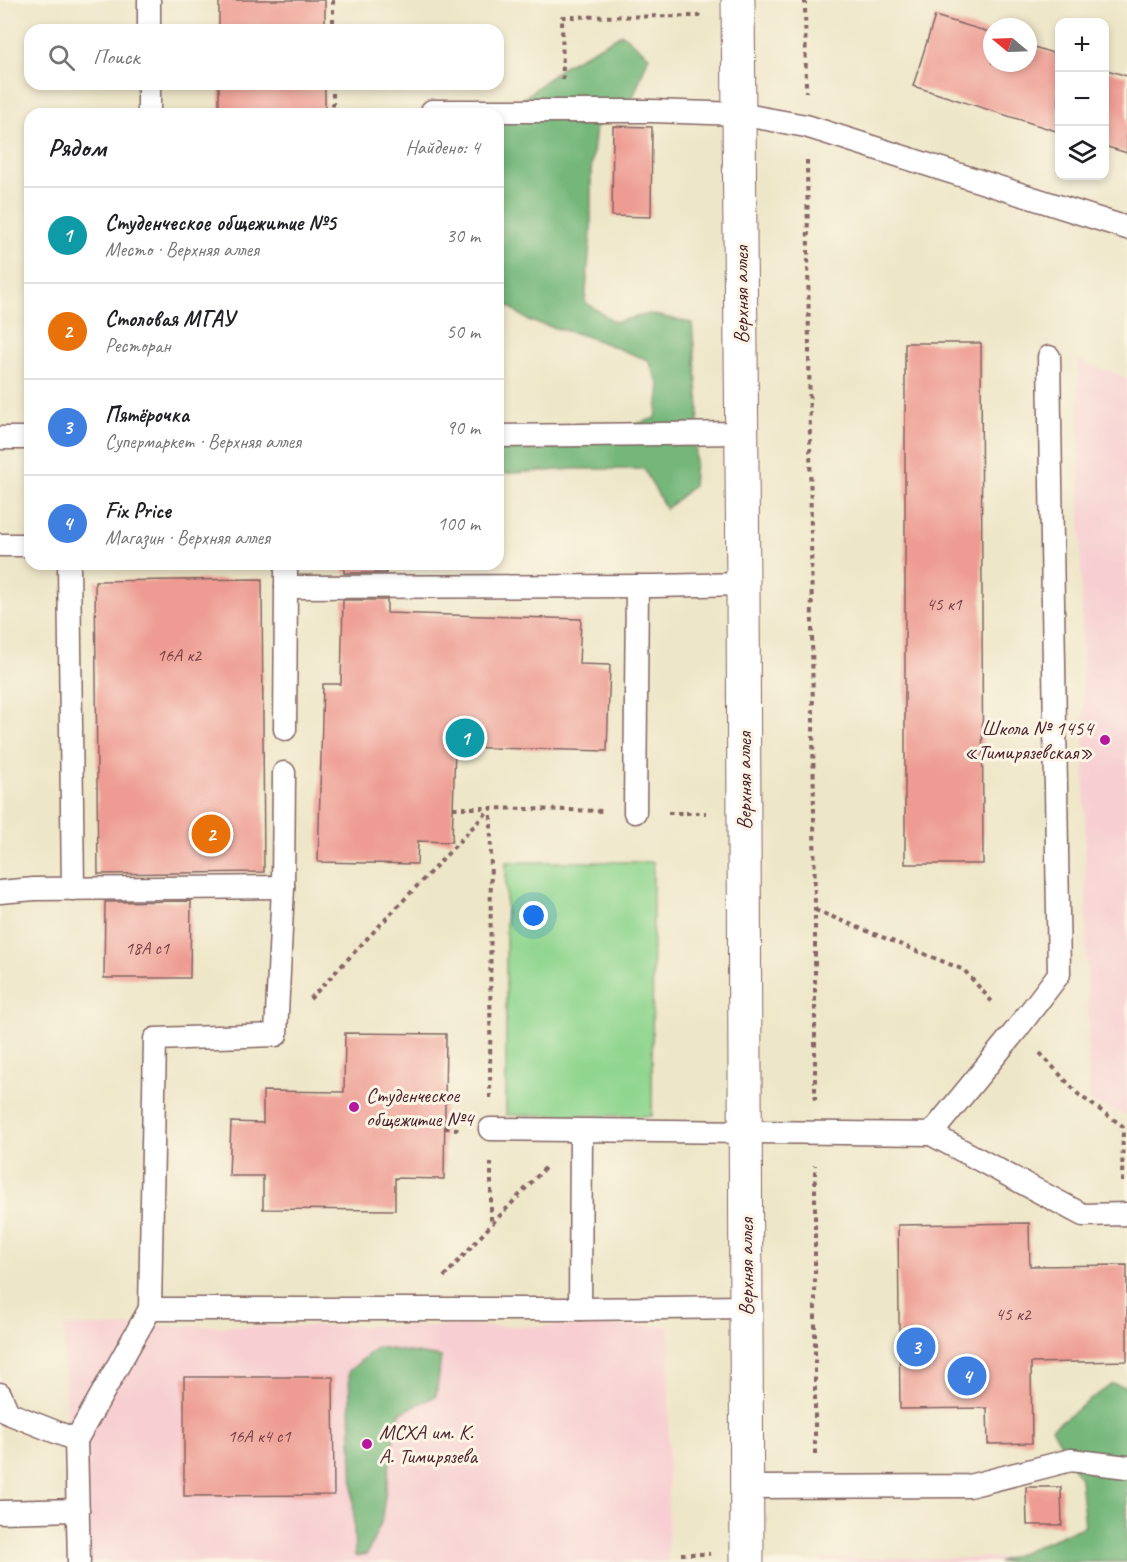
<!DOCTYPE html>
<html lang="ru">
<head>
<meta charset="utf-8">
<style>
  :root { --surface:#fff; --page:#f2f2f2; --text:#202124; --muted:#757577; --line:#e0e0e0; --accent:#7c3aed }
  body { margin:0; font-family:Caveat,sans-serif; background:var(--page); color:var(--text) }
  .controls { position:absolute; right:18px; top:18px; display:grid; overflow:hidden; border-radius:12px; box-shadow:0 3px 9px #0003 }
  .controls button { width:54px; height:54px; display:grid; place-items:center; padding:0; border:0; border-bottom:2px solid var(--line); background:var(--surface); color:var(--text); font:30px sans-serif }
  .compass { position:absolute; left:983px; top:18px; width:54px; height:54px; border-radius:50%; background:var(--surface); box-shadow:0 3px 9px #0003; rotate:289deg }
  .you { position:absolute; left:534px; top:916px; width:21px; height:21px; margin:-15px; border:4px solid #fff; border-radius:50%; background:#1a73e8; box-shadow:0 0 0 9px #1a73e833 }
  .badge { display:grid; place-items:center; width:39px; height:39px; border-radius:50%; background:var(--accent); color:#fff; font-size:20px; font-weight:700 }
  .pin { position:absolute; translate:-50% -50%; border:3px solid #fff; box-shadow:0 2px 6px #0006 }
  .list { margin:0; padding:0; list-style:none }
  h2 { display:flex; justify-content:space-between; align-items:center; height:78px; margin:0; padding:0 24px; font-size:26px }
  h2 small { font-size:20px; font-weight:400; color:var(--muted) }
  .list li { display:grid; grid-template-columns:39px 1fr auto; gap:18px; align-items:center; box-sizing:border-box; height:96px; padding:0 24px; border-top:2px solid var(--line) }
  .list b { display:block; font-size:22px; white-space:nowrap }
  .list p { margin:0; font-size:20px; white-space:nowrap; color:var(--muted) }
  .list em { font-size:20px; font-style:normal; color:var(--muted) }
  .icon { flex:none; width:33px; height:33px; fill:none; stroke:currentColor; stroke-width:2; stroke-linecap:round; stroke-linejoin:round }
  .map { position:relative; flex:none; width:1127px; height:1562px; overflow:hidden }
  .search { position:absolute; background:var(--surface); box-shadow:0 3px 9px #0003; left:24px; top:24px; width:480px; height:66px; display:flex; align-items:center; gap:15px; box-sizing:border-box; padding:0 21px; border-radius:18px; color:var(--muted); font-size:22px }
  .panel { position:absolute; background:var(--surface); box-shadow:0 3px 9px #0003; left:24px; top:108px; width:480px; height:462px; border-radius:18px }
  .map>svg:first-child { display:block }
  .built { fill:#f7cfd2 }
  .green { fill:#90d68f; stroke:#6d7a5d; stroke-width:1.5 }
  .forest { fill:#74b77a; stroke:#5f6b52; stroke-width:1.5 }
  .building { fill:#ee9c93 }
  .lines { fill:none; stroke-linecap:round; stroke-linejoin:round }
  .lane-casing { stroke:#836562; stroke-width:25 }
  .street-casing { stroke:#836562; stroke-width:35 }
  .path { stroke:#836562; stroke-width:4; stroke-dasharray:4.5 4.5; stroke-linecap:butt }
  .lane { stroke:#fff; stroke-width:22 }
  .street { stroke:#fff; stroke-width:33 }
  .poi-dot { fill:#b5179e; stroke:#fcf5e5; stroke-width:2 }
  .labels { text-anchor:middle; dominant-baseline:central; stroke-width:6; stroke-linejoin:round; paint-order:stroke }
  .number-label { font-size:18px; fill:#733e45 }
  .street-label { font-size:21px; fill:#4a1f2b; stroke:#fcf5e5 }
  .poi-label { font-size:21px; fill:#4a1f2b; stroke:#fcf5e5; text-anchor:start }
</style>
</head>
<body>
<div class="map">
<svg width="1127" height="1562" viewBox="0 0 1127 1562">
  <rect width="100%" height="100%" fill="#fcf5e5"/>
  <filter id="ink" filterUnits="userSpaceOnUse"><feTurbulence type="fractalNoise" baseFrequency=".0167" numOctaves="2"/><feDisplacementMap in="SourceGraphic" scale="12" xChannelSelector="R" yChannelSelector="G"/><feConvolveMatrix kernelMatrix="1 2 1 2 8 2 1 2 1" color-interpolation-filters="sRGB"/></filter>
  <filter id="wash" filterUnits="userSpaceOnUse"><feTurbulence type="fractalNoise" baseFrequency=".008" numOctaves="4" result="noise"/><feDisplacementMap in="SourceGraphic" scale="24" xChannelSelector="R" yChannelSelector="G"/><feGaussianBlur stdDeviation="1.35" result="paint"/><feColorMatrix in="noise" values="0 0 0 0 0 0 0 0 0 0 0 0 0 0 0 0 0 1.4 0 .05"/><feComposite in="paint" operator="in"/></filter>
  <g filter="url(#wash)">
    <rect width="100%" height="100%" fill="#eee6c8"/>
    <g class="built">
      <path d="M 1078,360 L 1127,378 L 1127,1115 L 1089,1102 Z"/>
      <path d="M 64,1326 L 669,1326 L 668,1562 L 68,1562 Z"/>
      <rect x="820" y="1558" width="307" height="4"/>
    </g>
    <path class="green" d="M 506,862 L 653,862 L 652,1116 L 506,1115 Z"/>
    <g class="forest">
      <path d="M 622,34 L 649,56 L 627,113 L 596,126 L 591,171 L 591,232 L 585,302 L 615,322 L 649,314 L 692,323 L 699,408 L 693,486 L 666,509 L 644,469 L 575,469 L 498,474 L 498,440 L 557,448 L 656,418 L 660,386 L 648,360 L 586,336 L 529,321 L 498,298 L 498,119 L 564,66 Z"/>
      <path d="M 377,1347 L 441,1357 L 436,1396 L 400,1413 L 393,1442 L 381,1523 L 367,1554 L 355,1556 L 349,1371 Z"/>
      <path d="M 1112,1384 L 1127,1387 L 1127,1562 L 998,1562 L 1085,1526 L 1080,1479 L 1052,1428 Z"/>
    </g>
    <g id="blocks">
      <g class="building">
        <rect x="219" y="0" width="106" height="30"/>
        <path d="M 935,16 L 992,33 L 992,63 L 1028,63 L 1028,45 L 1059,55 L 1059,132 L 913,86 Z"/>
        <path d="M 1104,69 L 1127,76 L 1127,153 L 1104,146 Z"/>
        <rect x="219" y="84" width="106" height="30"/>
        <path d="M 613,126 L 652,127 L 651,217 L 612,216 Z"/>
        <path d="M 905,343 L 981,343 L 983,864 L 905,864 Z"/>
        <rect x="344" y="564" width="42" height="9"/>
        <path d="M 262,579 L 264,872 L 98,874 L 95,581 Z"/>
        <path d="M 343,600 L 387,600 L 387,613 L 581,619 L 579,664 L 610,665 L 607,751 L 455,747 L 452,842 L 418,841 L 417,864 L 318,862 L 323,684 L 341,684 Z"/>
        <path d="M 191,901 L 190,978 L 104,978 L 105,902 Z"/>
        <path d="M 345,1033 L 446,1034 L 444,1179 L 395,1178 L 395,1210 L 263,1209 L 263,1176 L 229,1176 L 231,1122 L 263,1123 L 263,1091 L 344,1092 Z"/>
        <path d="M 1029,1223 L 1030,1266 L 1127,1265 L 1127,1361 L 1031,1363 L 1032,1443 L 988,1444 L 987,1408 L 900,1409 L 898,1225 Z"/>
        <path d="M 184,1377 L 333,1377 L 334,1495 L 184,1496 Z"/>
        <path d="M 1026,1487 L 1061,1487 L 1062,1525 L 1027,1525 Z"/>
      </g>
    </g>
  </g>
  <g filter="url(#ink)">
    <use href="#blocks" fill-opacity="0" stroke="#836562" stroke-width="1.5"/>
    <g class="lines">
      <defs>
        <g id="lane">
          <path d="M 149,30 L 149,0"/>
          <path d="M 149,114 L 149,84"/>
          <path d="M 432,114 L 432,111 L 652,111 L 739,114 L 806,126 L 1127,228"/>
          <path d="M 498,436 L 742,433"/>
          <path d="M 0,438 L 30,438"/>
          <path d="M 0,545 L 30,545"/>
          <path d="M 69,564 L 73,889"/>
          <path d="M 286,564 L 286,587"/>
          <path d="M 285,729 L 286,587 L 655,586 L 743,584"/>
          <path d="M 635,812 L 637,586"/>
          <path d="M 283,887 L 276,1035 L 155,1039 L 150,1309 L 580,1309 L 581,1131"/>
          <path d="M 0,892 L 34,889 L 283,887 L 284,773"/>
          <path d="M 490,1129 L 931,1134 L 1017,1029 L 1059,974 L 1049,357"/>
          <path d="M 931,1134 L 1083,1215 L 1127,1214"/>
          <path d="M 580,1309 L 746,1307"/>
          <path d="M 0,1394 L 8,1413 L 76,1440 L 79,1562"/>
          <path d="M 76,1440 L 150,1309"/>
          <path d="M 746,1487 L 969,1486 L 1071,1460 L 1127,1467"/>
          <path d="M 0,1512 L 78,1510"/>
        </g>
        <path id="street" d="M 738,0 L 743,584 L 747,1562"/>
      </defs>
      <use href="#lane" class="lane-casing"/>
      <use href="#street" class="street-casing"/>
      <g class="path">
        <path d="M 333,0 L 333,30"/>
        <path d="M 805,0 L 806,92"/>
        <path d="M 563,80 L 562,17 L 701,16"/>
        <path d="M 333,84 L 333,114"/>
        <path d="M 807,160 L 815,910 L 815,1100"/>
        <path d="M 453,808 L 491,808 L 490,1098"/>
        <path d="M 668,813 L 706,813"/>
        <path d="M 815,910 L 964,970 L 994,1004"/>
        <path d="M 310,999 L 491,808 L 604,811"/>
        <path d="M 1040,1053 L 1079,1095 L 1127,1129"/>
        <path d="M 445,1128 L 459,1129"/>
        <path d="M 491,1162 L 491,1225"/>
        <path d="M 1122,1182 L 1123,1127"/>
        <path d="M 444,1277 L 491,1225 L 547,1166"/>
        <path d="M 815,1454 L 815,1165"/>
        <path d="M 681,1554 L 710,1554"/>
      </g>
      <use href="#lane" class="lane"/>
      <use href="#street" class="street"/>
    </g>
  </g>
  <g class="poi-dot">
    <circle cx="1105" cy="740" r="6"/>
    <circle cx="354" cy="1107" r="6"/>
    <circle cx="367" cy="1444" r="6"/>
  </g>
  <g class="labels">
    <g class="number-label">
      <text x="944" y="604">45 к1</text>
      <text x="179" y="655">16А к2</text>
      <text x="147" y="948">18А с1</text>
      <text x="1013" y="1314">45 к2</text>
      <text x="259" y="1436">16А к4 с1</text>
    </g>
    <g class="street-label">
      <text transform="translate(741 295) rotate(-90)">Верхняя аллея</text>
      <text transform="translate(744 781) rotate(-90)">Верхняя аллея</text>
      <text transform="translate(746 1267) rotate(-90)">Верхняя аллея</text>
    </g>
    <g class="poi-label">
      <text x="1093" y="728" text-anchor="end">Школа № 1454<tspan x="1093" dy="24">«Тимирязевская»</tspan></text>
      <text x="366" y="1095">Студенческое<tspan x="366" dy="24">общежитие №4</tspan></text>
      <text x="379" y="1432">МСХА им. К.<tspan x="379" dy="24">А. Тимирязева</tspan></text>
    </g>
  </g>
</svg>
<div class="controls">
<button>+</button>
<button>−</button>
<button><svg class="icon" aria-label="layers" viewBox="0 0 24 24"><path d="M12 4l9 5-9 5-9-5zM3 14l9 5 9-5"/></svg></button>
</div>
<svg class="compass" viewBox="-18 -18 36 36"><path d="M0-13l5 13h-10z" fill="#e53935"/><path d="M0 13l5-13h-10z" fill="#757577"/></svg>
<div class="you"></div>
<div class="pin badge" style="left:465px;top:738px;background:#0f9aa8">1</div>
<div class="pin badge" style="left:211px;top:834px;background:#e8710a">2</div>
<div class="pin badge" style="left:916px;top:1347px;background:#3f7fe0">3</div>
<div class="pin badge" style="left:967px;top:1376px;background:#3f7fe0">4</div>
<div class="search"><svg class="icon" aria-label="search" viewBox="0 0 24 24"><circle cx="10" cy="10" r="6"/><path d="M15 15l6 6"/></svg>Поиск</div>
<section class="panel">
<h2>Рядом<small>Найдено: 4</small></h2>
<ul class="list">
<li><span class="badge" style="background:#0f9aa8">1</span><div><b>Студенческое общежитие №5</b><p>Место · Верхняя аллея</p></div><em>30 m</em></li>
<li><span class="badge" style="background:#e8710a">2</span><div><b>Столовая МГАУ</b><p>Ресторан</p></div><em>50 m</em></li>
<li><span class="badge" style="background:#3f7fe0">3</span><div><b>Пятёрочка</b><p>Супермаркет · Верхняя аллея</p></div><em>90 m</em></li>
<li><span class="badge" style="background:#3f7fe0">4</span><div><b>Fix Price</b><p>Магазин · Верхняя аллея</p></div><em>100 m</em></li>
</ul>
</section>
</div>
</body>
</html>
